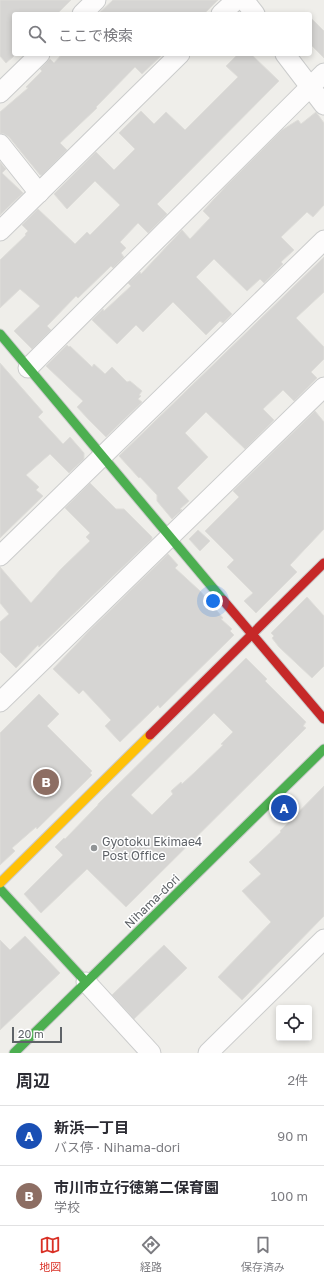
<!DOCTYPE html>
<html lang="ja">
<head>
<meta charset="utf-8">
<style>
  :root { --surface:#fff; --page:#f7f7f7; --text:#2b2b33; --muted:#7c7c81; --line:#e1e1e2; --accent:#d93025 }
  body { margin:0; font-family:"Golos Text","Noto Sans JP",sans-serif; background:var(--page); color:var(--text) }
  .controls { position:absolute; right:12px; bottom:12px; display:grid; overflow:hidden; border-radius:4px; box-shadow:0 2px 6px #0003 }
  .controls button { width:36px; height:36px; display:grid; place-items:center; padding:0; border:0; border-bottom:1px solid var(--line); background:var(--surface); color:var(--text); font:20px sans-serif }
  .scale { position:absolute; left:12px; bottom:10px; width:50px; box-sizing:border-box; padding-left:4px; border:2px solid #5f6368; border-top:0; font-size:11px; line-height:14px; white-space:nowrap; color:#5f6368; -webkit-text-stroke:3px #fff; paint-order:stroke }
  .you { position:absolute; left:213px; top:601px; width:14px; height:14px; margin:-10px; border:3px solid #fff; border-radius:50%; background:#1a73e8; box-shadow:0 0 0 6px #1a73e833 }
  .badge { display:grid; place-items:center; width:26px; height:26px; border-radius:50%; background:var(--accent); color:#fff; font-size:13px; font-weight:700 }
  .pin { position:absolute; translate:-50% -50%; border:2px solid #fff; box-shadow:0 1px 4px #0006 }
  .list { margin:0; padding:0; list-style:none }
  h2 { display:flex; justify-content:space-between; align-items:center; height:52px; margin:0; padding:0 16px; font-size:17px }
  h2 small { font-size:13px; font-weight:400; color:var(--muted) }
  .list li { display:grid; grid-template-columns:26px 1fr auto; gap:12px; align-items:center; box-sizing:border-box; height:60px; padding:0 16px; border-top:1px solid var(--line) }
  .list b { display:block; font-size:15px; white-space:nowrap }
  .list p { margin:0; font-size:13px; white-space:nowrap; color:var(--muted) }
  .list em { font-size:13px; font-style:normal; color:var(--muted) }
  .icon { flex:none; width:22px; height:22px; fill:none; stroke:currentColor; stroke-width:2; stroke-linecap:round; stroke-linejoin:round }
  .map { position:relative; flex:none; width:324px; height:1053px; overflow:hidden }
  .search { position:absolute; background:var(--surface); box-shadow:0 2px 6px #0003; left:12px; right:12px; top:12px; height:44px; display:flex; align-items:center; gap:10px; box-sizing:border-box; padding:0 14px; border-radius:4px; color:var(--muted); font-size:15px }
  .sheet { height:172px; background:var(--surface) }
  nav { display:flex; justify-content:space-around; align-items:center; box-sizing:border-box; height:56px; border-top:1px solid var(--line); background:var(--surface); font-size:11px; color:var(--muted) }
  nav a { display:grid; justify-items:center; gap:2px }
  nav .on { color:var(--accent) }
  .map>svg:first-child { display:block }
  .building { fill:#d6d5d3; stroke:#deddd9; fill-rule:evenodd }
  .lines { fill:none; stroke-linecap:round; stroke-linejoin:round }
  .street-casing { stroke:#cbcccc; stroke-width:21 }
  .fast-casing { stroke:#cacacb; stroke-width:11 }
  .slow-casing { stroke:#cacacb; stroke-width:11 }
  .jam-casing { stroke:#cacacb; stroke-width:11 }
  .street { stroke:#fdfcfc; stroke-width:19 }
  .fast { stroke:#4caf50; stroke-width:9 }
  .slow { stroke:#ffc107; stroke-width:9 }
  .jam { stroke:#c62828; stroke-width:9 }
  .poi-dot { fill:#919496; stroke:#fff; stroke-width:1.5 }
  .labels { text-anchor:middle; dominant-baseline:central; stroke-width:3; stroke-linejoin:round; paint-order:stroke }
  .poi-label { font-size:12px; fill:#5f6368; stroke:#fff; text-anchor:start }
  .street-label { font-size:12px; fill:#5f6368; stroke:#fff }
</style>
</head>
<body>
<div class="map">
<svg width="324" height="1053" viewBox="0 0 324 1053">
  <rect width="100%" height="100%" fill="#efeeea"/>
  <g class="building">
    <path d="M 0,0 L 71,0 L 57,14 L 14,14 L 14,56 L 6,63 L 0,56 Z"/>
    <path d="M 113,0 L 218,0 L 204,14 L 98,14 Z"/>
    <path d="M 310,17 L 324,31 L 324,58 L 310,44 Z"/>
    <path d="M 62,54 L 163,54 L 142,74 L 135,67 L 96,107 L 97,108 L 60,143 L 67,150 L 42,175 L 40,175 L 9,137 L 4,134 L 0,133 L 0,112 L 28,88 L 26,87 L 42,71 L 40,69 L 50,59 L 54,63 Z"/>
    <path d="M 238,54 L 251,54 L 279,81 L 157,204 L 167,214 L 148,233 L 138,223 L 120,242 L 126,248 L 121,253 L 124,257 L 113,268 L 111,266 L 78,298 L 76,296 L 47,326 L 51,330 L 32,349 L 14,331 L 40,306 L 20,289 L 0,308 L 0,260 L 26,235 L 25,234 L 28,231 L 22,225 L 38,209 L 75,244 L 87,232 L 90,235 L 120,205 L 95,181 L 67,209 L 54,194 L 96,152 L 114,170 L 135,149 L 119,133 L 141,111 L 154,124 L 166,112 L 185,130 L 238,77 L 226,66 Z"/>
    <path d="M 316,112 L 324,123 L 324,205 L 313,217 L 307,212 L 281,237 L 294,250 L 281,262 L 283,264 L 264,283 L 260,279 L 247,291 L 214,259 L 196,277 L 232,314 L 223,323 L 220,321 L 206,335 L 173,302 L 143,332 L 136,325 L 117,344 L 92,320 L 103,309 L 104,311 L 131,286 L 128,283 L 140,272 L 141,274 L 182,230 L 190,239 L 210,218 L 203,211 L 227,185 L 282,130 L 298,120 L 301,124 Z"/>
    <path d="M 0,162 L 6,169 L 2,173 L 23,193 L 0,215 Z"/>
    <path d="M 324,257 L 324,292 L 296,318 L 324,347 L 324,359 L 311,372 L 317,378 L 294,401 L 283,390 L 263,409 L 274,420 L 245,449 L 206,412 L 185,433 L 208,457 L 177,488 L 189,501 L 180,509 L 182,510 L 172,519 L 157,501 L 157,495 L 140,477 L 139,478 L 119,456 Z"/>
    <path d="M 67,345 L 69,347 L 70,346 L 92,367 L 94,364 L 105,374 L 112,367 L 127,382 L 130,381 L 142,391 L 139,395 L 141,396 L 138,399 L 142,402 L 106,437 L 90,421 L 77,407 L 83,401 L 46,366 Z"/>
    <path d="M 0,363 L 43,412 L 38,417 L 63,444 L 70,437 L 84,453 L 84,459 L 69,473 L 50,454 L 26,475 L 39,487 L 36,490 L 43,496 L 0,538 Z"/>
    <path d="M 315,411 L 324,422 L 324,529 L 290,565 L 297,572 L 256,613 L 244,601 L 253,593 L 227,567 L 234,560 L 205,531 L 239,497 L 233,491 Z"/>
    <path d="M 90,483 L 116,509 L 124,509 L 152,537 L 152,539 L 39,647 L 38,645 L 16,668 L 0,652 L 0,622 L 9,614 L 0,603 L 0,567 L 31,603 L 61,569 L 90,541 L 86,537 L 90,533 L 65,508 Z"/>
    <path d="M 198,530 L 210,541 L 200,551 L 189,539 Z"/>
    <path d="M 168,554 L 178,565 L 175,568 L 200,591 L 223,618 L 221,619 L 232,629 L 230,631 L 234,635 L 160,708 L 158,705 L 120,742 L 105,726 L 111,720 L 83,690 L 79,694 L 53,669 L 89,631 Z"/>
    <path d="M 307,597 L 324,616 L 324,666 L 312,678 L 279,647 L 272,638 L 274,636 L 271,633 Z"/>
    <path d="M 246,658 L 267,679 L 265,681 L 306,722 L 303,726 L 306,728 L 126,907 L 87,869 L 41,913 L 24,894 L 63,855 L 55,847 L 64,838 L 65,839 L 98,805 L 98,804 ZM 214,713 L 233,732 L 221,744 L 223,745 L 195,772 L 182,784 L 181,782 L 171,791 L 173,794 L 152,815 L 131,795 Z"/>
    <path d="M 39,694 L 59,714 L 47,726 L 92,771 L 90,773 L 92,775 L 37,829 L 36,827 L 12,848 L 15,851 L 0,865 L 0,733 Z"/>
    <path d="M 324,786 L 324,916 L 242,1000 L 218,977 L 271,922 L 242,891 L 261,874 L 249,862 L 260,852 L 281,832 L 280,831 Z"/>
    <path d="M 25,936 L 60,973 L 0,1030 L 0,940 L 10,950 Z"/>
    <path d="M 164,945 L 187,968 L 134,1019 L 112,995 Z"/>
  </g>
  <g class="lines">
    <defs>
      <g id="street">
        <path d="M 244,0 L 255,14"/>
        <path d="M 82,14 L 96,0"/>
        <path d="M 221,14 L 236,0"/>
        <path d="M 285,54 L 324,105"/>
        <path d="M 0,93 L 40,54"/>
        <path d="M 0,144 L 39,193"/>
        <path d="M 0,231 L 180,54"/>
        <path d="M 28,368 L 324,73"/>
        <path d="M 0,556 L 324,240"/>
        <path d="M 0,702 L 324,387"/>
        <path d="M 86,982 L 151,1053"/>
        <path d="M 208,1053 L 324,939"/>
      </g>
      <g id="fast">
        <path d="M 0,334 L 223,600"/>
        <path d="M 0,889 L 86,982"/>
        <path d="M 14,1053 L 324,749"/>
      </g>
      <path id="slow" d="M 0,883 L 150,735"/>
      <g id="jam">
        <path d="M 223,600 L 324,719"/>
        <path d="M 150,735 L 324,563"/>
      </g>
    </defs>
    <use href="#street" class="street-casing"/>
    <use href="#fast" class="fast-casing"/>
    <use href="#slow" class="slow-casing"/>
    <use href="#jam" class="jam-casing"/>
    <use href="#street" class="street"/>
    <use href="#fast" class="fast"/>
    <use href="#slow" class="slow"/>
    <use href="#jam" class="jam"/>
  </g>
  <circle class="poi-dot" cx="94" cy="848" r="4"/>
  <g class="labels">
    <g class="poi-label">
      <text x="102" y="841">Gyotoku Ekimae4<tspan x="102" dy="14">Post Office</tspan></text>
    </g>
    <g class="street-label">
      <text transform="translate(152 901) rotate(-44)">Nihama-dori</text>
    </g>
  </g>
</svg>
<div class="controls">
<button><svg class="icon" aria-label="locate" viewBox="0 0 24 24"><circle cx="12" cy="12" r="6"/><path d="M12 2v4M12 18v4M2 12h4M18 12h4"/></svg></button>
</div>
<div class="scale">20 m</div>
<div class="you"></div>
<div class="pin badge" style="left:284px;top:808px;background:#1a4fb4">A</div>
<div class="pin badge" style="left:46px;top:782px;background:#8d6e63">B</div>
<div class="search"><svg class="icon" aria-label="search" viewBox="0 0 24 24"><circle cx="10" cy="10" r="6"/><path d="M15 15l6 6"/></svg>ここで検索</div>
</div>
<section class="sheet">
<h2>周辺<small>2件</small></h2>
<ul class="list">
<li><span class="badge" style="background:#1a4fb4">A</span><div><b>新浜一丁目</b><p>バス停 · Nihama-dori</p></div><em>90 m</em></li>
<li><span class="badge" style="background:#8d6e63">B</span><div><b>市川市立行徳第二保育園</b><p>学校</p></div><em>100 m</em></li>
</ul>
</section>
<nav>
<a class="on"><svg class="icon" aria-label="map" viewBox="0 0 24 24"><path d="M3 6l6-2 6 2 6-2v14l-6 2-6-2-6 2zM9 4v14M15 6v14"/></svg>地図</a>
<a><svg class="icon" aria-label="directions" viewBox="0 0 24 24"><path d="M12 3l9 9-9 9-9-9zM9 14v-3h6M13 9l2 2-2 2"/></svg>経路</a>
<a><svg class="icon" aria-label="saved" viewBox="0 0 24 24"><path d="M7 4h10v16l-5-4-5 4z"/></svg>保存済み</a>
</nav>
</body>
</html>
